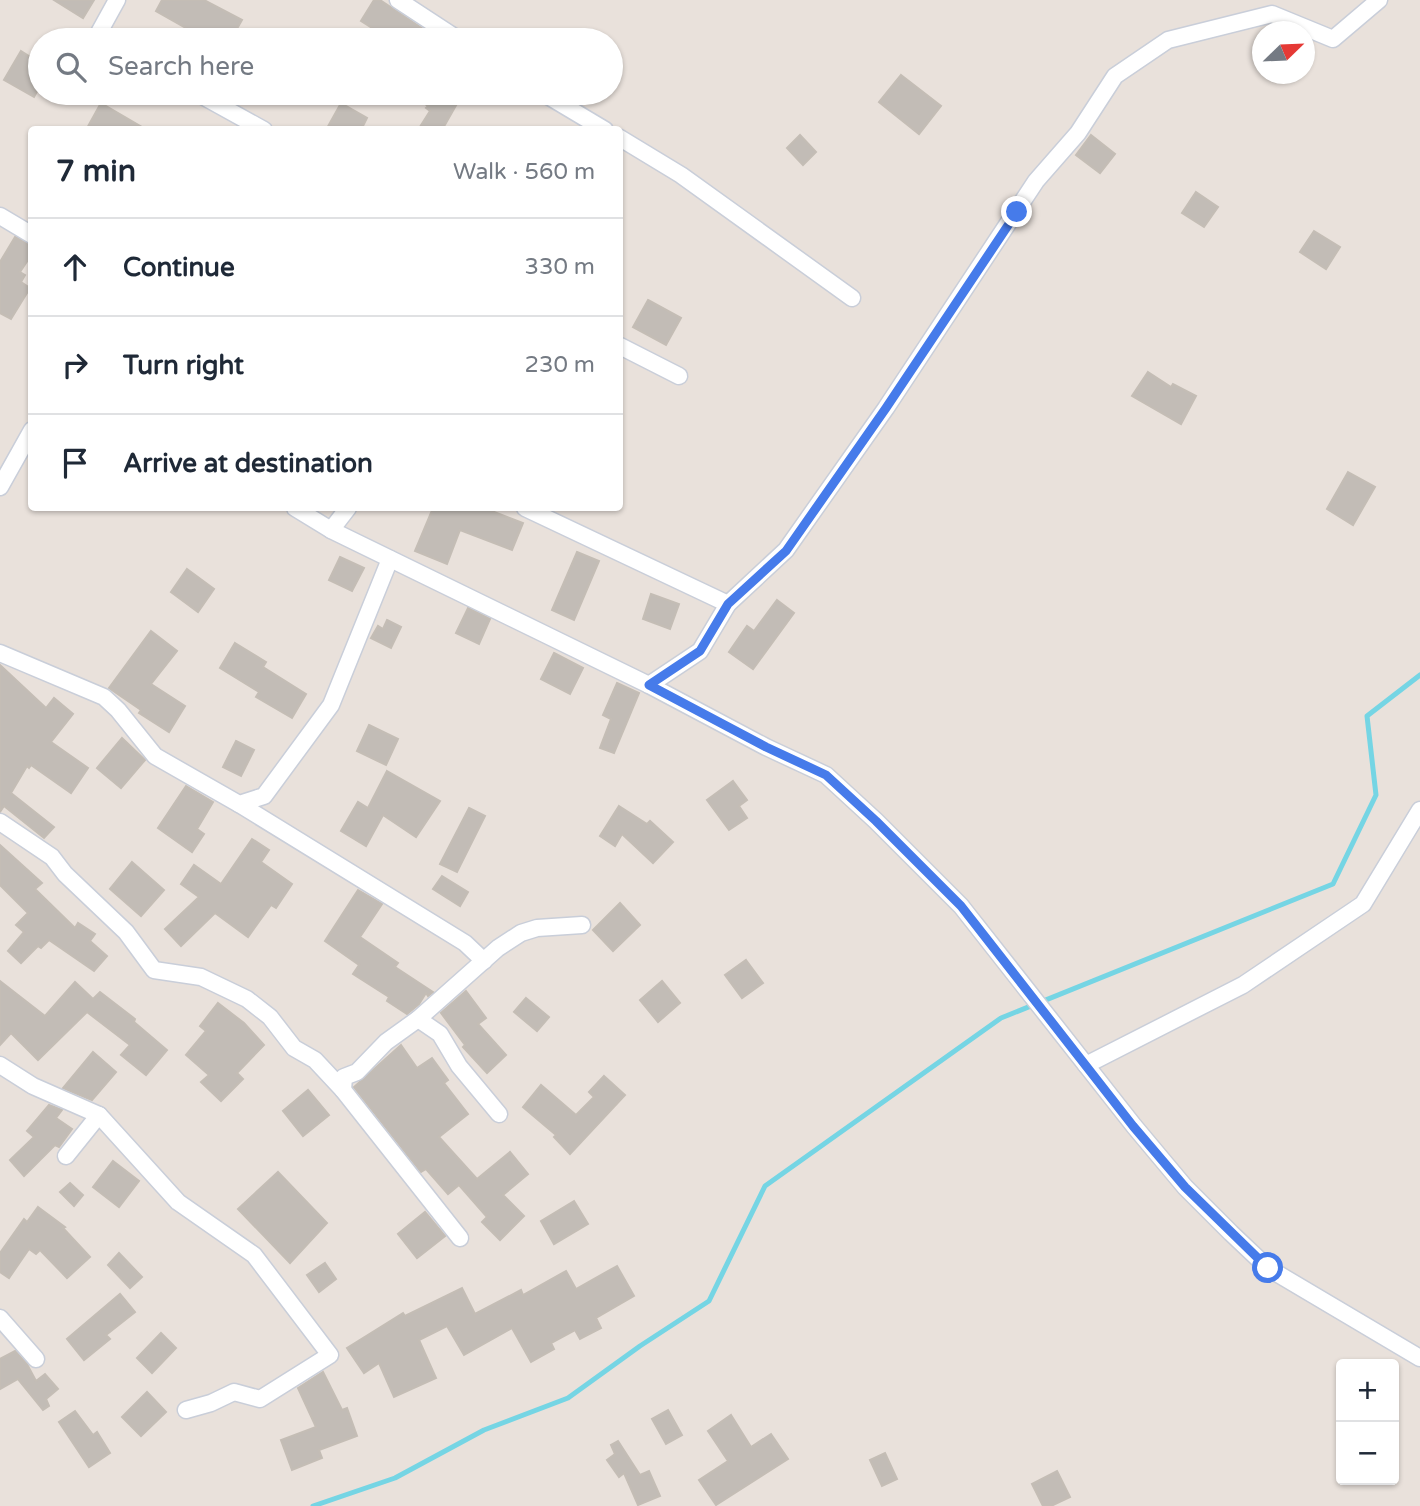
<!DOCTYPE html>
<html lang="en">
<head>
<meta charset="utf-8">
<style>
  :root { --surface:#fff; --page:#f6f6f7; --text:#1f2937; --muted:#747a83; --line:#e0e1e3 }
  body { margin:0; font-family:"Varela Round",sans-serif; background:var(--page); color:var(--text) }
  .controls { position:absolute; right:21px; bottom:21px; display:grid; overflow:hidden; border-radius:7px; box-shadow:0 2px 5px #0004 }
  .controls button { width:63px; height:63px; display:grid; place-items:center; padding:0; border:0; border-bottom:2px solid var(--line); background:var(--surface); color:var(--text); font:35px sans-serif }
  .compass { position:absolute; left:1252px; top:21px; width:63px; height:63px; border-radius:50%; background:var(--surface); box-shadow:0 2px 5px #0004; rotate:67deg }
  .stop { position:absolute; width:21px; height:21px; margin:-16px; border:5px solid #467bea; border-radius:50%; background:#fff }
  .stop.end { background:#467bea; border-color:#fff; box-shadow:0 2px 7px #0008 }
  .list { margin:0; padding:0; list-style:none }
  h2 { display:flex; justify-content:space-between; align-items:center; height:91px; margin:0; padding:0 28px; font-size:30px }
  h2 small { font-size:23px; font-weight:400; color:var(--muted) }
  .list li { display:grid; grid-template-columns:46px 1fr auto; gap:21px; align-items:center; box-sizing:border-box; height:98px; padding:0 28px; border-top:2px solid var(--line) }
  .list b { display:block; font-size:26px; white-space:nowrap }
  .list em { font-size:23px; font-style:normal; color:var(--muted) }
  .icon { flex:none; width:38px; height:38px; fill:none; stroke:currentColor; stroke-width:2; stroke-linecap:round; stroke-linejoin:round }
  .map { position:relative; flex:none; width:1420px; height:1506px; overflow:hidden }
  .search { position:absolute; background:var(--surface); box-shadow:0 2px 5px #0004; left:28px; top:28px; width:595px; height:77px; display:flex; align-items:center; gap:18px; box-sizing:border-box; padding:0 24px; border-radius:38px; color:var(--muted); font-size:26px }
  .panel { position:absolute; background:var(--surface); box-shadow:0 2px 5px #0004; left:28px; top:126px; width:595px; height:385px; border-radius:7px }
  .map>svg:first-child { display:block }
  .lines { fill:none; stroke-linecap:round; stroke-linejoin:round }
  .stream { stroke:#75d5e4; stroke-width:5 }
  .building { fill:#c2bcb6; stroke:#c4bdb5; stroke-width:2 }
  .minor-casing { stroke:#c9ced9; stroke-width:19 }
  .minor { stroke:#fff; stroke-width:16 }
  .route { stroke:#467bea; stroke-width:9 }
</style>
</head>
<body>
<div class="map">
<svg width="1420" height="1506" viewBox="0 0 1420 1506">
  <rect width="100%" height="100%" fill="#e9e1db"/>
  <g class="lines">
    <path class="stream" d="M 313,1506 L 395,1478 L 484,1430 L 568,1398 L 640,1346 L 709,1301 L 765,1186 L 1001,1018 L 1333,884 L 1376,795 L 1367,716 L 1420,675"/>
  </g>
  <g class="building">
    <path d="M 54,0 L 94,0 L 83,18 Z"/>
    <path d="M 162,0 L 204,0 L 242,20 L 234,34 L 228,31 L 223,40 L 187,40 L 191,31 L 156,11 Z"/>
    <path d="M 374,0 L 380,0 L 429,33 L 424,40 L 391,40 L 361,21 Z"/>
    <path d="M 21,51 L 40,63 L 40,86 L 34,97 L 4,80 Z"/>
    <path d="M 901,75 L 941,106 L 919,134 L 879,102 Z"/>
    <path d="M 408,93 L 463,93 L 442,130 L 418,130 L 430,111 L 426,108 L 428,106 Z"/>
    <path d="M 101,103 L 147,130 L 86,130 Z"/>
    <path d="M 341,103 L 367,118 L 361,130 L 326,130 Z"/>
    <path d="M 800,135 L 816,152 L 803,165 L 787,148 Z"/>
    <path d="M 1091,135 L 1115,154 L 1100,173 L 1076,155 Z"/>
    <path d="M 1196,192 L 1218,207 L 1204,227 L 1182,213 Z"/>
    <path d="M 1314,231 L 1340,247 L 1326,269 L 1300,252 Z"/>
    <path d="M 15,237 L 32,245 L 32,254 L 20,272 L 25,275 L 21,282 L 30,288 L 11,319 L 0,313 L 0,262 Z"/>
    <path d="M 648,300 L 681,318 L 666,345 L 633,327 Z"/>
    <path d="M 1148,372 L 1171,387 L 1173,384 L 1196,396 L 1181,424 L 1132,396 Z"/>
    <path d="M 1348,472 L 1375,487 L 1353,525 L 1327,509 Z"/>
    <path d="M 433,508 L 484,508 L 523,523 L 512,550 L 460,530 L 447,564 L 415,551 Z"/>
    <path d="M 577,552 L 599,561 L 574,620 L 552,610 Z"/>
    <path d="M 340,557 L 364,568 L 352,591 L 329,580 Z"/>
    <path d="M 187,569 L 214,589 L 198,612 L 171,592 Z"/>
    <path d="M 651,594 L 679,604 L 670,629 L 643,619 Z"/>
    <path d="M 777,600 L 794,613 L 753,669 L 729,652 L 747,626 L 754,631 Z"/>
    <path d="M 468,608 L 490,619 L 479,644 L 456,633 Z"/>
    <path d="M 387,620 L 401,627 L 391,648 L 371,638 L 378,626 L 383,629 Z"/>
    <path d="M 151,631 L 177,651 L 151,684 L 185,706 L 169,732 L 139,713 L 141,710 L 109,688 Z"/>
    <path d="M 235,643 L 266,662 L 263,667 L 306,694 L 292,718 L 256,697 L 259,692 L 220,668 Z"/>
    <path d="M 554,653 L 583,668 L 570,694 L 541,679 Z"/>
    <path d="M 0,665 L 46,708 L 54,698 L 73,714 L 51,742 L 88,768 L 71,793 L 31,765 L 29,768 L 27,766 L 11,793 L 54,827 L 44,838 L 4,806 L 0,812 Z"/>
    <path d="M 617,683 L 639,693 L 614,753 L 600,748 L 611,719 L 603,715 Z"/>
    <path d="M 369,725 L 398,739 L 386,765 L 357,751 Z"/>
    <path d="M 122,738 L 145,760 L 121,788 L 97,768 Z"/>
    <path d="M 236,741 L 254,750 L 241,776 L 223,767 Z"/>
    <path d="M 387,771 L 440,801 L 416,837 L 383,815 L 366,846 L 341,831 L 358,802 L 368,808 Z"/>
    <path d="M 733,781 L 747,800 L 739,806 L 747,818 L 729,830 L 707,800 Z"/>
    <path d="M 186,786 L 213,802 L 197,829 L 204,834 L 192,852 L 158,828 Z"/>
    <path d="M 619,806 L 647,824 L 650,821 L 673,842 L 653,863 L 622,834 L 615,846 L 600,836 Z"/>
    <path d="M 469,808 L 485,816 L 457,872 L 440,864 Z"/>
    <path d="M 252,839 L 269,850 L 261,862 L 292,884 L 276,908 L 271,905 L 248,937 L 215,913 L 181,946 L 165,929 L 199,897 L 181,884 L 194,865 L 221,884 Z"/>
    <path d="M 0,845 L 42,883 L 35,889 L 75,928 L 78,923 L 95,934 L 90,941 L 107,956 L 94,971 L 49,940 L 41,948 L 38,946 L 21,963 L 8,951 L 24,932 L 16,925 L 28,913 L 0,885 Z"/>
    <path d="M 132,862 L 164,890 L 141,916 L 110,889 Z"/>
    <path d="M 442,876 L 468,892 L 460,906 L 433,889 Z"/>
    <path d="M 358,890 L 382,904 L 360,937 L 398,963 L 395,967 L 433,992 L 428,996 L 426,993 L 419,1004 L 407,1014 L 387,1001 L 389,997 L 353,974 L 359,965 L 325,941 Z"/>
    <path d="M 620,903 L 640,925 L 613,951 L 593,930 Z"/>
    <path d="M 746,960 L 763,983 L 742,998 L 725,975 Z"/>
    <path d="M 0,981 L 45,1016 L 75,982 L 93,999 L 100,992 L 135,1019 L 134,1022 L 167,1050 L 146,1075 L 121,1055 L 130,1045 L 87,1012 L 38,1060 L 11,1033 L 0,1045 Z"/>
    <path d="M 662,981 L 680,1003 L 658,1022 L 640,1000 Z"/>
    <path d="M 466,991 L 486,1018 L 478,1024 L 506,1055 L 487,1073 L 463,1047 L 465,1045 L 441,1013 Z"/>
    <path d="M 526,998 L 549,1017 L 537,1031 L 514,1012 Z"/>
    <path d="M 218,1003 L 244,1023 L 264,1045 L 237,1073 L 243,1079 L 221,1101 L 201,1082 L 209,1075 L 186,1055 L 206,1031 L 200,1026 Z"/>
    <path d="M 401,1045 L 417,1068 L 432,1058 L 448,1080 L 444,1083 L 468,1114 L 439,1137 L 477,1179 L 510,1152 L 528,1174 L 503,1195 L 524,1216 L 500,1240 L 482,1222 L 487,1217 L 459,1185 L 448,1194 L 426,1169 L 421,1172 L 354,1087 Z"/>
    <path d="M 93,1052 L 116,1072 L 92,1100 L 63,1088 Z"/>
    <path d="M 604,1076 L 625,1095 L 570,1154 L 554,1137 L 556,1135 L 523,1107 L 541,1085 L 576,1115 L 594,1097 L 589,1092 Z"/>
    <path d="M 308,1090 L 329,1115 L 303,1136 L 283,1111 Z"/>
    <path d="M 49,1105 L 62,1110 L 56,1118 L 72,1129 L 59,1147 L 55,1145 L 24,1176 L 10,1160 L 34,1137 L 27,1131 Z"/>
    <path d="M 113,1161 L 139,1181 L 119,1207 L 93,1187 Z"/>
    <path d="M 278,1172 L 327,1223 L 290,1263 L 238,1209 Z"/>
    <path d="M 70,1183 L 83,1195 L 74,1206 L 60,1192 Z"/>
    <path d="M 574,1201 L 588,1224 L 554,1244 L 541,1221 Z"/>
    <path d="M 38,1207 L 65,1227 L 63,1228 L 90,1257 L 67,1278 L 40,1250 L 36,1254 L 29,1249 L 9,1278 L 0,1272 L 0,1253 L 24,1219 L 27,1222 Z"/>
    <path d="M 425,1212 L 445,1236 L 417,1258 L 398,1234 Z"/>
    <path d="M 119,1253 L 142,1277 L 130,1288 L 108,1265 Z"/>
    <path d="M 325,1263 L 336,1279 L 319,1292 L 307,1275 Z"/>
    <path d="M 617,1266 L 634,1296 L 596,1318 L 601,1328 L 580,1339 L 575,1330 L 551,1343 L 554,1349 L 531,1362 L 512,1328 L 464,1355 L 447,1326 L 419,1340 L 436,1378 L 394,1397 L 379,1363 L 364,1373 L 347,1348 L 403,1313 L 405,1316 L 462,1288 L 475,1314 L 521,1290 L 523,1295 L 566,1271 L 576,1289 Z"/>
    <path d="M 120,1294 L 135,1312 L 106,1335 L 110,1339 L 84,1360 L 67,1339 Z"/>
    <path d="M 161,1333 L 176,1348 L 152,1373 L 137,1358 Z"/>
    <path d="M 15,1351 L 27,1364 L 36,1381 L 45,1374 L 58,1389 L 46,1399 L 49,1406 L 43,1410 L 18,1379 L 0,1389 L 0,1359 Z"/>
    <path d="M 323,1372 L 342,1410 L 347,1408 L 357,1436 L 319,1450 L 322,1458 L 292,1470 L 281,1440 L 316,1427 L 298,1388 Z"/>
    <path d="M 147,1392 L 166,1412 L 141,1436 L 122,1417 Z"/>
    <path d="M 668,1410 L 682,1435 L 666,1444 L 652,1419 Z"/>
    <path d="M 75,1411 L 93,1435 L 97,1432 L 110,1453 L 89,1467 L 59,1422 Z"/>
    <path d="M 731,1415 L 751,1447 L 771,1434 L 788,1459 L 716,1505 L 699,1480 L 728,1461 L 708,1431 Z"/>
    <path d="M 618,1441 L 640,1475 L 649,1471 L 660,1496 L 638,1505 L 624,1473 L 619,1477 L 607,1460 L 615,1454 L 611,1445 Z"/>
    <path d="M 885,1453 L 897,1479 L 882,1486 L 870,1460 Z"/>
    <path d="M 1057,1471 L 1070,1497 L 1051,1506 L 1043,1506 L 1032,1484 Z"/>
  </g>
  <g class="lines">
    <defs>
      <g id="minor">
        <path d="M 398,0 L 459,40"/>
        <path d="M 100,40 L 96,38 L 117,0"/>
        <path d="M 197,93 L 264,130"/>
        <path d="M 543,93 L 605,130"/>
        <path d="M 620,138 L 681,175 L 852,298"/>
        <path d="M 0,216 L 32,235"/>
        <path d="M 620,346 L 679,376"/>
        <path d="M 0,487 L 32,430"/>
        <path d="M 295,508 L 331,530 L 649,685 L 766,747 L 826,775 L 876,821 L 961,906 L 1134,1126 L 1185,1187 L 1231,1233 L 1268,1268 L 1420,1358"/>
        <path d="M 525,508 L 728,604"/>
        <path d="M 331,530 L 348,508"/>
        <path d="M 0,653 L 104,697 L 118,710 L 155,756 L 239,804 L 264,796 L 331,705 L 390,559"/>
        <path d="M 649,685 L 700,651 L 728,604 L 786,550 L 886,408 L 1036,181 L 1078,133 L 1115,76 L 1168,40 L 1272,14 L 1333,39 L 1379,0"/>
        <path d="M 239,804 L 465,943 L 484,961"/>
        <path d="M 0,822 L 52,857 L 65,874 L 126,932 L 154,970 L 201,977 L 247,999 L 270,1017 L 294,1048 L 315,1060 L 343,1090 L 344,1077 L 357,1072 L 386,1042 L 418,1019 L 498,948 L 521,933 L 537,928 L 582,925"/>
        <path d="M 418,1019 L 440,1034 L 459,1066 L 499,1114"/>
        <path d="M 0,1065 L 33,1086 L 99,1115 L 178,1202 L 254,1255 L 330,1355 L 260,1399 L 234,1392 L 211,1403 L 186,1410"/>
        <path d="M 1086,1065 L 1243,985 L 1363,904 L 1420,810"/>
        <path d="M 343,1090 L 460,1238"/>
        <path d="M 66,1156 L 99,1115"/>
        <path d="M 0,1318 L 36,1359"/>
      </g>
    </defs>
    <use href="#minor" class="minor-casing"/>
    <use href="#minor" class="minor"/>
  </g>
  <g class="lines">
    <path class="route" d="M 1017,212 L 886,408 L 786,551 L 728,604 L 700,651 L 649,685 L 766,747 L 826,775 L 876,821 L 961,906 L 1133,1126 L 1185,1187 L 1268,1268"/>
  </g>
</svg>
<div class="controls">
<button>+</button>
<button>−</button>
</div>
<svg class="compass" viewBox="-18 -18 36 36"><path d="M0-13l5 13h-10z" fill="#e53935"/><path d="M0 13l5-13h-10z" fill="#747a83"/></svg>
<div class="stop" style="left:1268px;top:1268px"></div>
<div class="stop end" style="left:1017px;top:212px"></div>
<div class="search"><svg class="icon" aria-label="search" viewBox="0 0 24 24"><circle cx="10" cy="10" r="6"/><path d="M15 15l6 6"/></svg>Search here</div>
<section class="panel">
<h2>7 min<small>Walk · 560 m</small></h2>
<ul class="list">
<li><svg class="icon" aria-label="ahead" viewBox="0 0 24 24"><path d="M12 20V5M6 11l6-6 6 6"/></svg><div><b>Continue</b></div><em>330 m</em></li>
<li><svg class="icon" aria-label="right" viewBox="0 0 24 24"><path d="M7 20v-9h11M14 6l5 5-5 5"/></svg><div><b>Turn right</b></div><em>230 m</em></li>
<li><svg class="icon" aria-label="arrive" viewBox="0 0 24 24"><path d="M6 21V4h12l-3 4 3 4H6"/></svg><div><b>Arrive at destination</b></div></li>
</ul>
</section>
</div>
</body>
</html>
